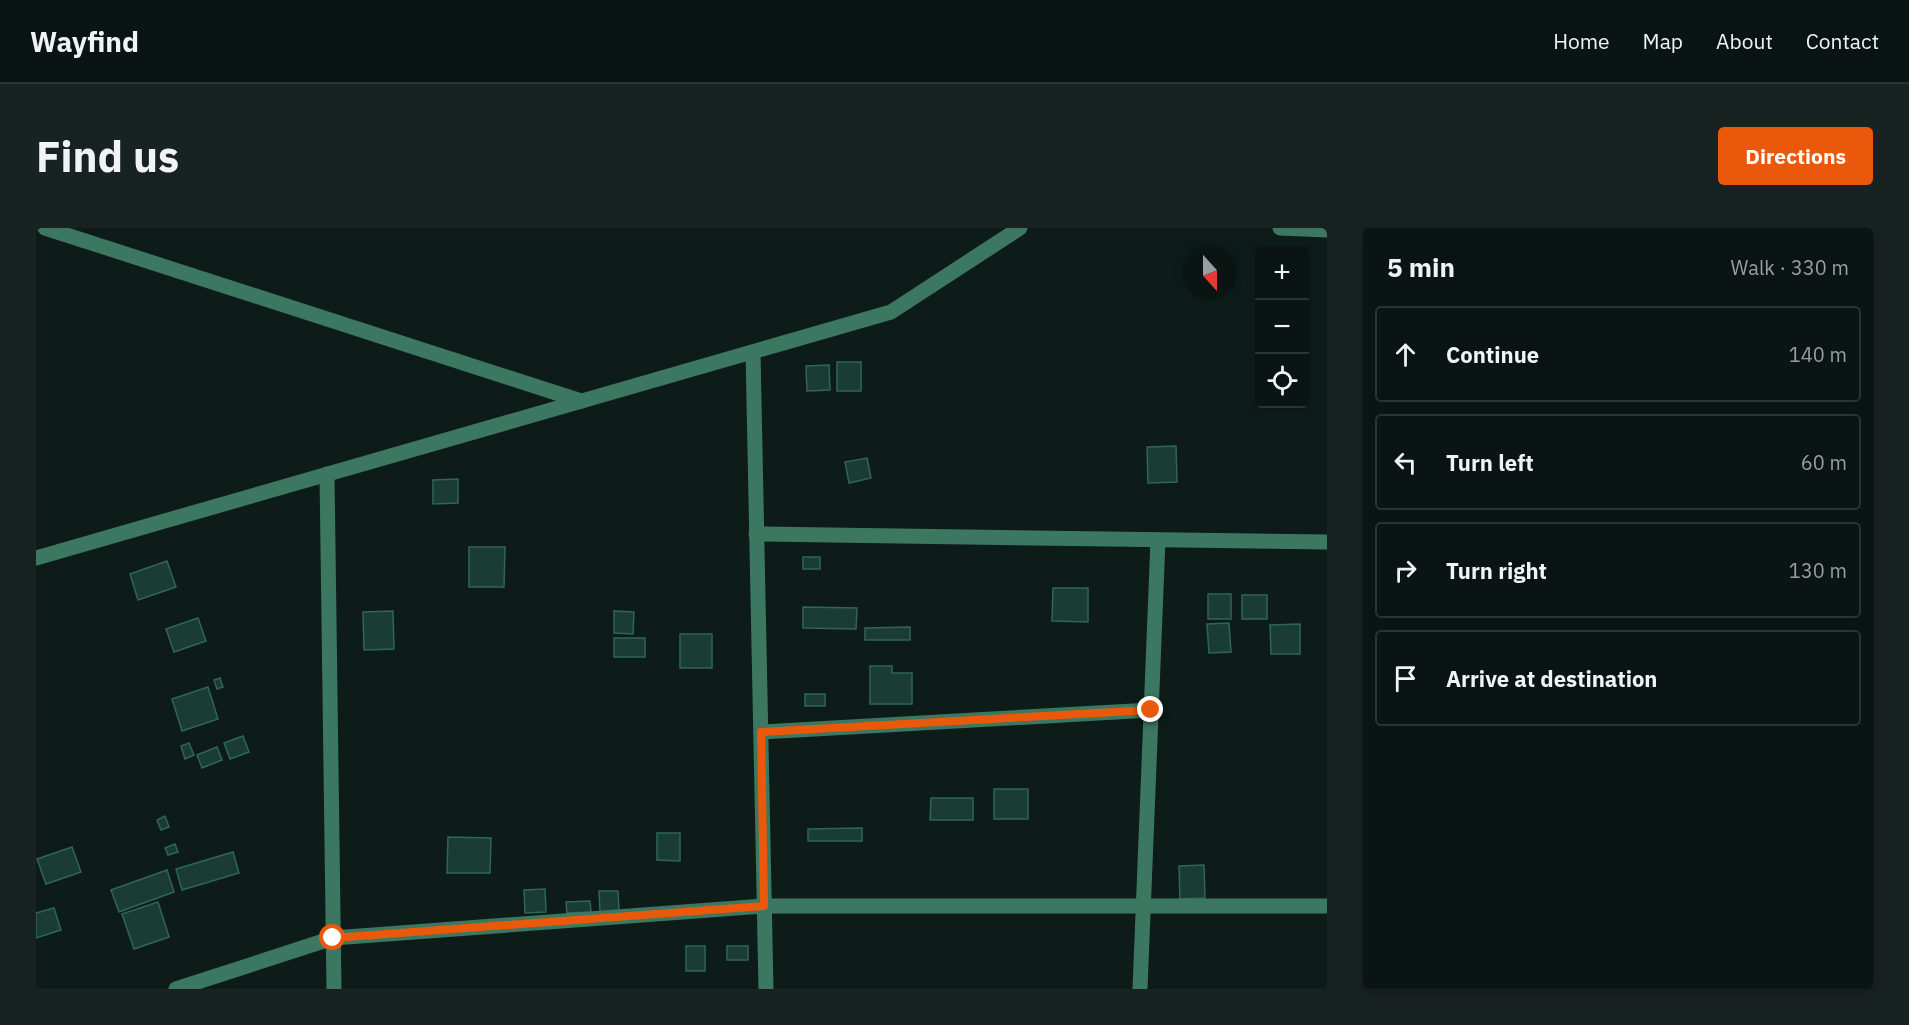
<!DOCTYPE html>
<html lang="en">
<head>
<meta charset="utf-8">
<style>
  :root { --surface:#0a1513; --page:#182221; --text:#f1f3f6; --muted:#999fa0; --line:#2a3433; --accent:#ea580c }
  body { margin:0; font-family:"IBM Plex Sans",sans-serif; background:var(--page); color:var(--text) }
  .controls { position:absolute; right:18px; top:18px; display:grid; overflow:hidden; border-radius:6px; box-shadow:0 3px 9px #0003 }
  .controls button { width:54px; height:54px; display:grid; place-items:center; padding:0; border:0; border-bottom:2px solid var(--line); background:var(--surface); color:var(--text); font:30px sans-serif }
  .compass { position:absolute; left:1147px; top:18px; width:54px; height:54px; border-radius:50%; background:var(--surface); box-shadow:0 3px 9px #0003; rotate:159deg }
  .stop { position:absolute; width:18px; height:18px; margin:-14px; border:4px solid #ea580c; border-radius:50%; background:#fff }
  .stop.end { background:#ea580c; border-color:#fff; box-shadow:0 2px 6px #0008 }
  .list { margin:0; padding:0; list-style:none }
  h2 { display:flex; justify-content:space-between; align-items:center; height:78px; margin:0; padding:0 24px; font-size:26px }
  h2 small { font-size:20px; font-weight:400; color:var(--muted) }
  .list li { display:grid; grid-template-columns:39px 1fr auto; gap:18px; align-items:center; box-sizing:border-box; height:96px; margin:0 12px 12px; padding:0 12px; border:2px solid var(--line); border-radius:6px }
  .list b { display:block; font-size:22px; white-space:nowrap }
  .list em { font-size:20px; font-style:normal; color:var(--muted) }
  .icon { flex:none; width:33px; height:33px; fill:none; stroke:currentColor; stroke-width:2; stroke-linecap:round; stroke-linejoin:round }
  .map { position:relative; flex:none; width:1291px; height:761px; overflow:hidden; border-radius:6px }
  header { display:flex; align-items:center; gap:36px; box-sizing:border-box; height:84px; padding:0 30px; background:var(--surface); border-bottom:2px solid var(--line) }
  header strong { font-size:28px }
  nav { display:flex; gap:33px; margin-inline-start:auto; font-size:21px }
  .intro { display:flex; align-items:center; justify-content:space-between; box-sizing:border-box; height:144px; padding:0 36px }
  h1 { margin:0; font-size:42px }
  .button { padding:15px 27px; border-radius:6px; background:var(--accent); color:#fff; font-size:21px; font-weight:700 }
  main { display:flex; gap:36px; padding:0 36px }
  aside { flex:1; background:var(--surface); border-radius:6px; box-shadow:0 3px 9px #0003 }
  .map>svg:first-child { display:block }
  .building { fill:#1b3b35; stroke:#2f655a; stroke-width:1.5 }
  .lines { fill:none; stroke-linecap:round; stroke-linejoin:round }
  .minor { stroke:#3c7762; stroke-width:15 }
  .route { stroke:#ea580c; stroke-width:8 }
</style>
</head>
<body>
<header>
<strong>Wayfind</strong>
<nav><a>Home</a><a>Map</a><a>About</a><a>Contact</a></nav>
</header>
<div class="intro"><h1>Find us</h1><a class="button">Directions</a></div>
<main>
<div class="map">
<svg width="1291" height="761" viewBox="0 0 1291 761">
  <rect width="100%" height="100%" fill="#0d1c19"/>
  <g class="building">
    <rect x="801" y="134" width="24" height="29"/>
    <path d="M 793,137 L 794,162 L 771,163 L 770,138 Z"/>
    <path d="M 1140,218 L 1141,254 L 1112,255 L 1111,219 Z"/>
    <path d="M 831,230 L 835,250 L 813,255 L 809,234 Z"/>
    <path d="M 422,251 L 422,275 L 397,276 L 397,252 Z"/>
    <path d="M 433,319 L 469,319 L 468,359 L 433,359 Z"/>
    <rect x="767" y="329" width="17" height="12"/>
    <path d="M 131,333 L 140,359 L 102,372 L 94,346 Z"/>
    <path d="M 1017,360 L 1052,360 L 1052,394 L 1016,393 Z"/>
    <rect x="1172" y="366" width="23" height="25"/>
    <rect x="1206" y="367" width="25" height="24"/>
    <path d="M 767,379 L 821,380 L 820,401 L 767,400 Z"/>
    <path d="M 357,383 L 358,421 L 328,422 L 327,384 Z"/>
    <path d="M 578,383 L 598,384 L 597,406 L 578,405 Z"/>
    <path d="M 162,390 L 170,413 L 138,424 L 130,401 Z"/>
    <path d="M 1193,395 L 1195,424 L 1173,425 L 1171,396 Z"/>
    <path d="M 1264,396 L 1264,426 L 1235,426 L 1234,397 Z"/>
    <path d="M 874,399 L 874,412 L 829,412 L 829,400 Z"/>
    <rect x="644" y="406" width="32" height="34"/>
    <rect x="578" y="410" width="31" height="19"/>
    <path d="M 834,438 L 856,438 L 856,445 L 876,445 L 876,476 L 834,476 Z"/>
    <path d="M 184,450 L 187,459 L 181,461 L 178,452 Z"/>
    <path d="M 172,459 L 182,491 L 146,503 L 136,471 Z"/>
    <rect x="769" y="466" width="20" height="12"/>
    <path d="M 207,508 L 213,524 L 194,531 L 188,515 Z"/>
    <path d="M 153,515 L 158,527 L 149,531 L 145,518 Z"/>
    <path d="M 181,519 L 186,532 L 166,540 L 161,527 Z"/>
    <rect x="958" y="561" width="34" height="30"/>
    <path d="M 895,570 L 937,570 L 937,592 L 894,592 Z"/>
    <path d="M 129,588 L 133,599 L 125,602 L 121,592 Z"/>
    <path d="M 826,600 L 826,613 L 772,613 L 772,601 Z"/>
    <path d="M 621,605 L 644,605 L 644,633 L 621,632 Z"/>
    <path d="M 412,609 L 455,610 L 454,645 L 411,645 Z"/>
    <path d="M 139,616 L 142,624 L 132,627 L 129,620 Z"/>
    <path d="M 36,619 L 45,644 L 10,656 L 1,631 Z"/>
    <path d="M 197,624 L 203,645 L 146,662 L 140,641 Z"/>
    <path d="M 1168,637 L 1169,670 L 1144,671 L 1143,638 Z"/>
    <path d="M 131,642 L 138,664 L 83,684 L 75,662 Z"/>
    <path d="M 509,661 L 510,684 L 489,685 L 488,662 Z"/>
    <path d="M 563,663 L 582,663 L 583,683 L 564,684 Z"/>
    <path d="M 554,673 L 555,684 L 531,685 L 530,674 Z"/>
    <path d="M 122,674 L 133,709 L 98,721 L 86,686 Z"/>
    <path d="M 18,680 L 25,702 L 0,710 L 0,685 Z"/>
    <rect x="650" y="718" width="19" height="25"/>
    <rect x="691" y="718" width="21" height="14"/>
  </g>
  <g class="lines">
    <g class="minor">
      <path d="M 9,0 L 545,173"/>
      <path d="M 1244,0 L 1291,2"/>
      <path d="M 717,124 L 730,761"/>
      <path d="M 291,246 L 298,761"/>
      <path d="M 720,306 L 1291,314"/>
      <path d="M 0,330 L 855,84 L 984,0"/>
      <path d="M 725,504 L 1115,482"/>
      <path d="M 140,761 L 297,710 L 728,678 L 1291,678"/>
      <path d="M 1104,761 L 1122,312"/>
    </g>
  </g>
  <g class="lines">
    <path class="route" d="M 297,710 L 728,678 L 725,504 L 1115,482"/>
  </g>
</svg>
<div class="controls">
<button>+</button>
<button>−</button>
<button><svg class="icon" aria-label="locate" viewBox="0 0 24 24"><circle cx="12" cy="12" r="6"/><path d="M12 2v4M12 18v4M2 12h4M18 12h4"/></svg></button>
</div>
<svg class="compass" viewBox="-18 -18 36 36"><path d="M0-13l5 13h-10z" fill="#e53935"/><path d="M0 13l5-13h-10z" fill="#999fa0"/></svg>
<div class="stop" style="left:297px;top:710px"></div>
<div class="stop end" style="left:1115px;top:482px"></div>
</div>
<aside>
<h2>5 min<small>Walk · 330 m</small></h2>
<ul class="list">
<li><svg class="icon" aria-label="ahead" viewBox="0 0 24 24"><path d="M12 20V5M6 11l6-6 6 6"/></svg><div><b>Continue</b></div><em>140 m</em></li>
<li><svg class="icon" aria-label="left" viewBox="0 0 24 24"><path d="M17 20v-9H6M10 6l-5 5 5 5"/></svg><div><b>Turn left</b></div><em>60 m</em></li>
<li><svg class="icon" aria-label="right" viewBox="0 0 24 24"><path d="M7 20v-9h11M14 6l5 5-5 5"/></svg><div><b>Turn right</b></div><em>130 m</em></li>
<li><svg class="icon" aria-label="arrive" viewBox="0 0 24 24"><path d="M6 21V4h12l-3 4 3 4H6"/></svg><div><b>Arrive at destination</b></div></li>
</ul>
</aside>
</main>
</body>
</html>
